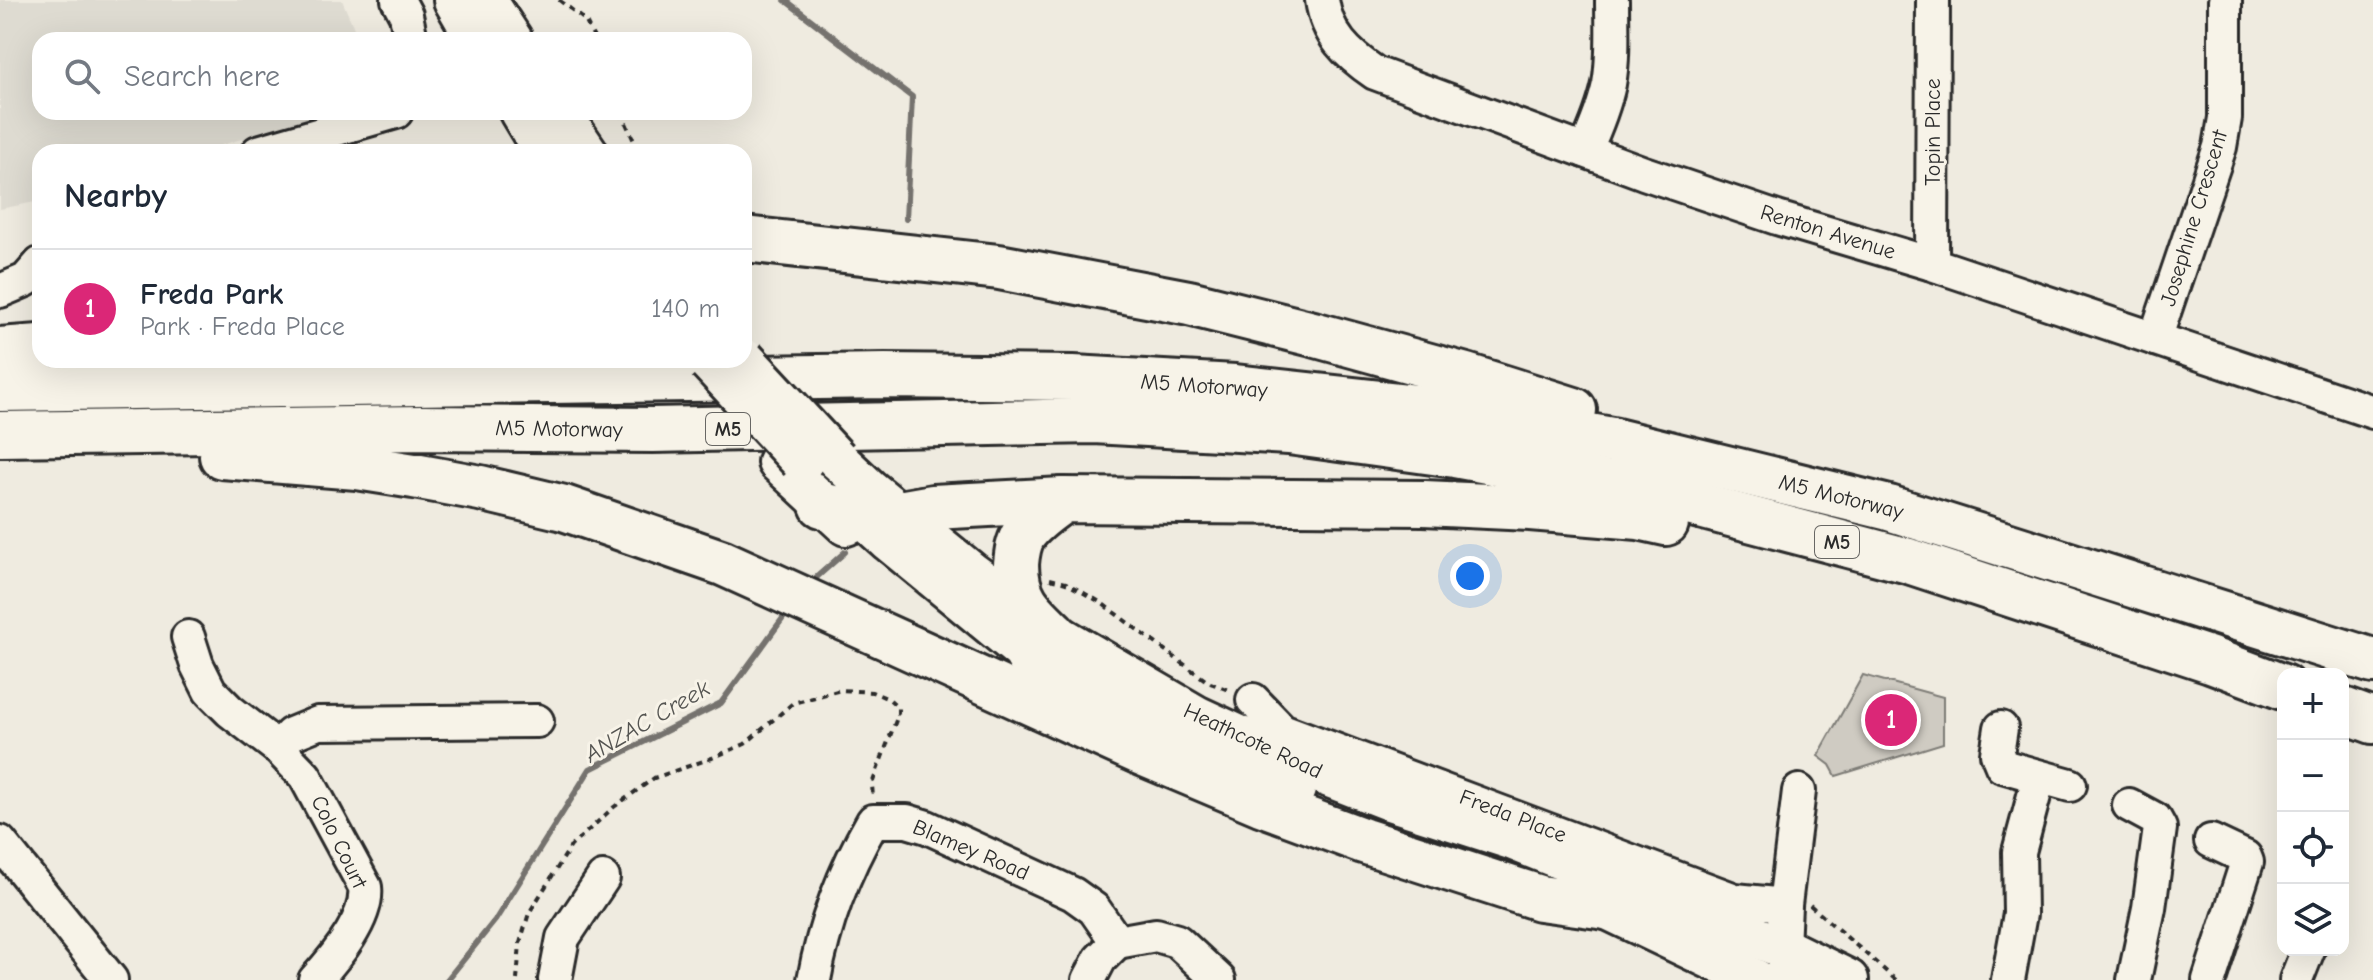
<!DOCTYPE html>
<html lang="en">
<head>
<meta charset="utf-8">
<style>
  :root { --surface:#fff; --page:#f2f2f3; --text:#1f2937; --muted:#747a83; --line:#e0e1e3; --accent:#db2777 }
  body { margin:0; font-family:"Comic Neue",sans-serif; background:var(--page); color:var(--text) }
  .controls { position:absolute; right:24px; bottom:24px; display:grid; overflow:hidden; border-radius:16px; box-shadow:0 8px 32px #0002 }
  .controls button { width:72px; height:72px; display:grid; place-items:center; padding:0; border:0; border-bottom:2px solid var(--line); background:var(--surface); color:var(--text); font:40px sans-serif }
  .you { position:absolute; left:1470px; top:576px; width:28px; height:28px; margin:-20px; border:6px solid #fff; border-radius:50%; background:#1a73e8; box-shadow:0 0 0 12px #1a73e833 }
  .badge { display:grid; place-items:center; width:52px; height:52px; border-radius:50%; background:var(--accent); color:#fff; font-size:26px; font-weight:700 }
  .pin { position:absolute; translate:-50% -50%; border:4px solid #fff; box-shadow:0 2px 8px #0006 }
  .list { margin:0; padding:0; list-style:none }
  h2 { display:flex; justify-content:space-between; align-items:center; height:104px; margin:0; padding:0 32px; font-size:34px }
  h2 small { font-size:26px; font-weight:400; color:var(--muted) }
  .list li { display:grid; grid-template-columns:52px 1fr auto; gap:24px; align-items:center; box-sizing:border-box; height:120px; padding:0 32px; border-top:2px solid var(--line) }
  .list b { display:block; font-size:30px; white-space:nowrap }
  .list p { margin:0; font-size:26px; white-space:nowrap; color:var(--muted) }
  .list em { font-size:26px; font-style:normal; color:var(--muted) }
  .icon { flex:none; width:44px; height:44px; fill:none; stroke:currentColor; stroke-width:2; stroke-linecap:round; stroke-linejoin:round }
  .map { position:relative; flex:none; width:2373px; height:980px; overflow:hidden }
  .search { position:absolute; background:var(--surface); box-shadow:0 8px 32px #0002; left:32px; top:32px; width:720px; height:88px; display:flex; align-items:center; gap:20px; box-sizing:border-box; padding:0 28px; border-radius:24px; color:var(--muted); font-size:30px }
  .panel { position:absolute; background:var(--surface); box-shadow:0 8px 32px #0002; left:32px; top:144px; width:720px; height:224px; border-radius:24px }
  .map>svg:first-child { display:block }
  .built { fill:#dedbd1 }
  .green { fill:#cfcbc2; stroke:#7d7b76; stroke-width:2 }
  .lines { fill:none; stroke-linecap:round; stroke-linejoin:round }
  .stream { stroke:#74726e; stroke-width:6 }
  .minor-casing { stroke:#2b2b2b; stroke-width:38 }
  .major-casing { stroke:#2b2b2b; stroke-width:46 }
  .highway-casing { stroke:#2b2b2b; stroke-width:50 }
  .path { stroke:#2b2b2b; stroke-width:4; stroke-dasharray:6 6; stroke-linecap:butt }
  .minor { stroke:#f7f3e8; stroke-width:32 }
  .major { stroke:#f7f3e8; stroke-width:40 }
  .highway { stroke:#f7f3e8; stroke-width:44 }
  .major-bridge-casing { stroke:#2b2b2b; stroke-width:46; stroke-linecap:butt }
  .highway-bridge-casing { stroke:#2b2b2b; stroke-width:50; stroke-linecap:butt }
  .major-bridge { stroke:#f7f3e8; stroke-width:40 }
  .highway-bridge { stroke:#f7f3e8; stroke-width:44 }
  .labels { text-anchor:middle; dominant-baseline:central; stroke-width:6; stroke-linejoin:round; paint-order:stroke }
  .shield { fill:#f7f3e8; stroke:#686764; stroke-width:2 }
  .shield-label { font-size:20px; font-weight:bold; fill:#2b2b2b }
  .street-label { font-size:22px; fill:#2b2b2b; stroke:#f7f3e8 }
  .water-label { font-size:24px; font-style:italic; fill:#555552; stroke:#f7f3e8 }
</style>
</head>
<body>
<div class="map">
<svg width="2373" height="980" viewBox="0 0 2373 980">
  <rect width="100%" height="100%" fill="#efebe0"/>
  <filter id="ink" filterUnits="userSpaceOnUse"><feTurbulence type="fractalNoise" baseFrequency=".0125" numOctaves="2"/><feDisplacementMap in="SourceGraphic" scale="16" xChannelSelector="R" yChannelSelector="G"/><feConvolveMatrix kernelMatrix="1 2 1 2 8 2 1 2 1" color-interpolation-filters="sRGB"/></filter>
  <g filter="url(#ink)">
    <path class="built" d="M 0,0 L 342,0 L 359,40 L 40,40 L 40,112 L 329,112 L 199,152 L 40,152 L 40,201 L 0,209 Z"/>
    <path class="green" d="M 1863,675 L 1943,697 L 1943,743 L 1836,776 L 1830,765 L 1818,756 Z"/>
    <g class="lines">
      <g class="stream">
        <path d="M 785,0 L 912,97 L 906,219"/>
        <path d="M 810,583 L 845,552"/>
        <path d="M 447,980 L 496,919 L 590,769 L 721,703 L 786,614"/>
      </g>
      <defs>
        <g id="minor">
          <path d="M 398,0 L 406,15 L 411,40"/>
          <path d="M 1322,0 C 1327,35 1347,54 1375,73 L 1644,173 L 1777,218 L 1932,264 L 2373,412"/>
          <path d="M 1585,151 C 1595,129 1604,108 1609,84 C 1614,57 1612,28 1612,0"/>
          <path d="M 258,152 L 396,112"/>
          <path d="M 1932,264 L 1933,0"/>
          <path d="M 0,291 L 26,280 L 40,264"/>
          <path d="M 2155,339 L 2220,147 L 2225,118 L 2225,0"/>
          <path d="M 188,637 L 197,665 L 210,691 L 230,711 L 278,748 L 305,776 L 365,887 C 369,918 335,958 315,980"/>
          <path d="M 1253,700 L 1282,730 L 1735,900 L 1785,905"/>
          <path d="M 2001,728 L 1997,754 L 2002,766 L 2070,785"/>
          <path d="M 278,748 L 291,734 L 318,723 L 537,721"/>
          <path d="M 2129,805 L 2155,819 L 2160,828 L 2149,908 L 2134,980"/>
          <path d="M 0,842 L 111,980"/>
          <path d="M 1117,942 L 1156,935 L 1177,941 L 1219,980"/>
          <path d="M 555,980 L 563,938 L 603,878"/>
          <path d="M 814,980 C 824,923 844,871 873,821 L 907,821 L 927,827 L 1073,894 L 1094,909 L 1117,942"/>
          <path d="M 1089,980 L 1100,959 L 1117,942"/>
          <path d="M 1794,980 L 1789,975 L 1784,964 L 1783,948 L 1785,905 L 1799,791"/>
          <path d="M 2008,980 L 2020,914 L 2019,852 L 2039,777"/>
          <path d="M 2209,980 L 2247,862 L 2245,857 L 2211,841"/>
          <path d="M 2296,980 L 2308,950"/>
        </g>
        <g id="major">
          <path d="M 454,0 L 477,40"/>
          <path d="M 486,0 L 512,40"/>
          <path d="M 520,112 L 544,152"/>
          <path d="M 560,112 L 587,152"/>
          <path d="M 837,459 L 869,489 L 972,573 L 1054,633 L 1198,717 L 1317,772 L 1389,800 L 1511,839 L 1783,948 L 1848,980"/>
          <path d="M 778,462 L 846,525"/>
          <path d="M 1026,657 C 1112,710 1201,753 1295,789"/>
          <path d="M 1576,894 L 1756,980"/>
        </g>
        <g id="highway">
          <path d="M 744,239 L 999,267 L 1189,303 L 1313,334 L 1466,376 L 1574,410"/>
          <path d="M 0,350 L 40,347"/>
          <path d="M 0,389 L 885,376 L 1073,378 L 1235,387 L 1436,409 L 1612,440 L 1889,508 L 2373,661"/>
          <path d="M 0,434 L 422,428 L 653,430 L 1094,421 L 1289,432 L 1455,455 L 1632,488 L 1909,561 L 2211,660 L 2283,687"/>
          <path d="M 222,456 L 357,467 L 414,476 L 480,488 L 564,508 L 723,563 L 1140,752 L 1261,803 L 1364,841 L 1540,898 L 1606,907"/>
          <path d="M 822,505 L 861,515 L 899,513 L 933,507 L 1063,500 L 1424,503 L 1530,508 L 1639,517 L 1666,523"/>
          <path d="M 853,506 L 891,540 L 1054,674"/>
          <path d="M 1054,633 C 1031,611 1016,599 1016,564 C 1017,553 1018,543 1024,534 C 1034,520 1050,510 1063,500"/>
          <path d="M 2343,710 L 2373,721"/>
        </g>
      </defs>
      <use href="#minor" class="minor-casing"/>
      <use href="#major" class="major-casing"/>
      <use href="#highway" class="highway-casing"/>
      <g class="path">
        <path d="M 559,0 L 585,20 L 595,40"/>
        <path d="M 621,112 L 639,152"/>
        <path d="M 1050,579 L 1066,583 L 1100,602 L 1208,682 L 1231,691"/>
        <path d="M 1810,905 L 1896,980"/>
        <path d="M 517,980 L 520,943 L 529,913 L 571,846 L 614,807 L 654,778 L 712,758 L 745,744 L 793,703 L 841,690 L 872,692 L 889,699 L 898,707 L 898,715 L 872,784 L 873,798"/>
      </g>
      <use href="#minor" class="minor"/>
      <use href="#major" class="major"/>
      <use href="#highway" class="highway"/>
      <defs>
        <path id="major-bridge" d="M 744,359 L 837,459"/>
        <path id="highway-bridge" d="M 710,360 L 802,459"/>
      </defs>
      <use href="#major-bridge" class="major-bridge-casing"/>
      <use href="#highway-bridge" class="highway-bridge-casing"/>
      <use href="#major-bridge" class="major-bridge"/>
      <use href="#highway-bridge" class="highway-bridge"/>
    </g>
  </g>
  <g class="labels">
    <g class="shield">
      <rect x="706" y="413" width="44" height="32" rx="6"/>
      <rect x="1815" y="526" width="44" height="32" rx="6"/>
    </g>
    <g class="shield-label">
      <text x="728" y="429">M5</text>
      <text x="1837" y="542">M5</text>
    </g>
    <g class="street-label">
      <text transform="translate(1933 132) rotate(-90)">Topin Place</text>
      <text transform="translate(2194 218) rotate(-73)">Josephine Crescent</text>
      <text transform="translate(1828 232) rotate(17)">Renton Avenue</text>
      <text transform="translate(1204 386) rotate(4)">M5 Motorway</text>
      <text transform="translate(559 429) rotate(1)">M5 Motorway</text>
      <text transform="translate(1841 497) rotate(14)">M5 Motorway</text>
      <text transform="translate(1253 741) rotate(25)">Heathcote Road</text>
      <text transform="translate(1513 816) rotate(21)">Freda Place</text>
      <text transform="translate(339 842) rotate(64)">Colo Court</text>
      <text transform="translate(971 850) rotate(23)">Blamey Road</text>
    </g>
    <g class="water-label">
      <text transform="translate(647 721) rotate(-30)">ANZAC Creek</text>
    </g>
  </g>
</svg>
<div class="controls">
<button>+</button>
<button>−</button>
<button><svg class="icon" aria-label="locate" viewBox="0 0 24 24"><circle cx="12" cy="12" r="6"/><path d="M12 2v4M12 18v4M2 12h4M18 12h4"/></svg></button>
<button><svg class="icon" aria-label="layers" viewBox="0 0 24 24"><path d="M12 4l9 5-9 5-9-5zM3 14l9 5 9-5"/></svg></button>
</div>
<div class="you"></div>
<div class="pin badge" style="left:1891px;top:720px">1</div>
<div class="search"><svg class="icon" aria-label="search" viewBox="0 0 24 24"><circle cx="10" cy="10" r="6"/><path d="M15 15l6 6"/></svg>Search here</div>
<section class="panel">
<h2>Nearby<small></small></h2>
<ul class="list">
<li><span class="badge">1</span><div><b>Freda Park</b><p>Park · Freda Place</p></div><em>140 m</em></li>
</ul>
</section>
</div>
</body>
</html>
